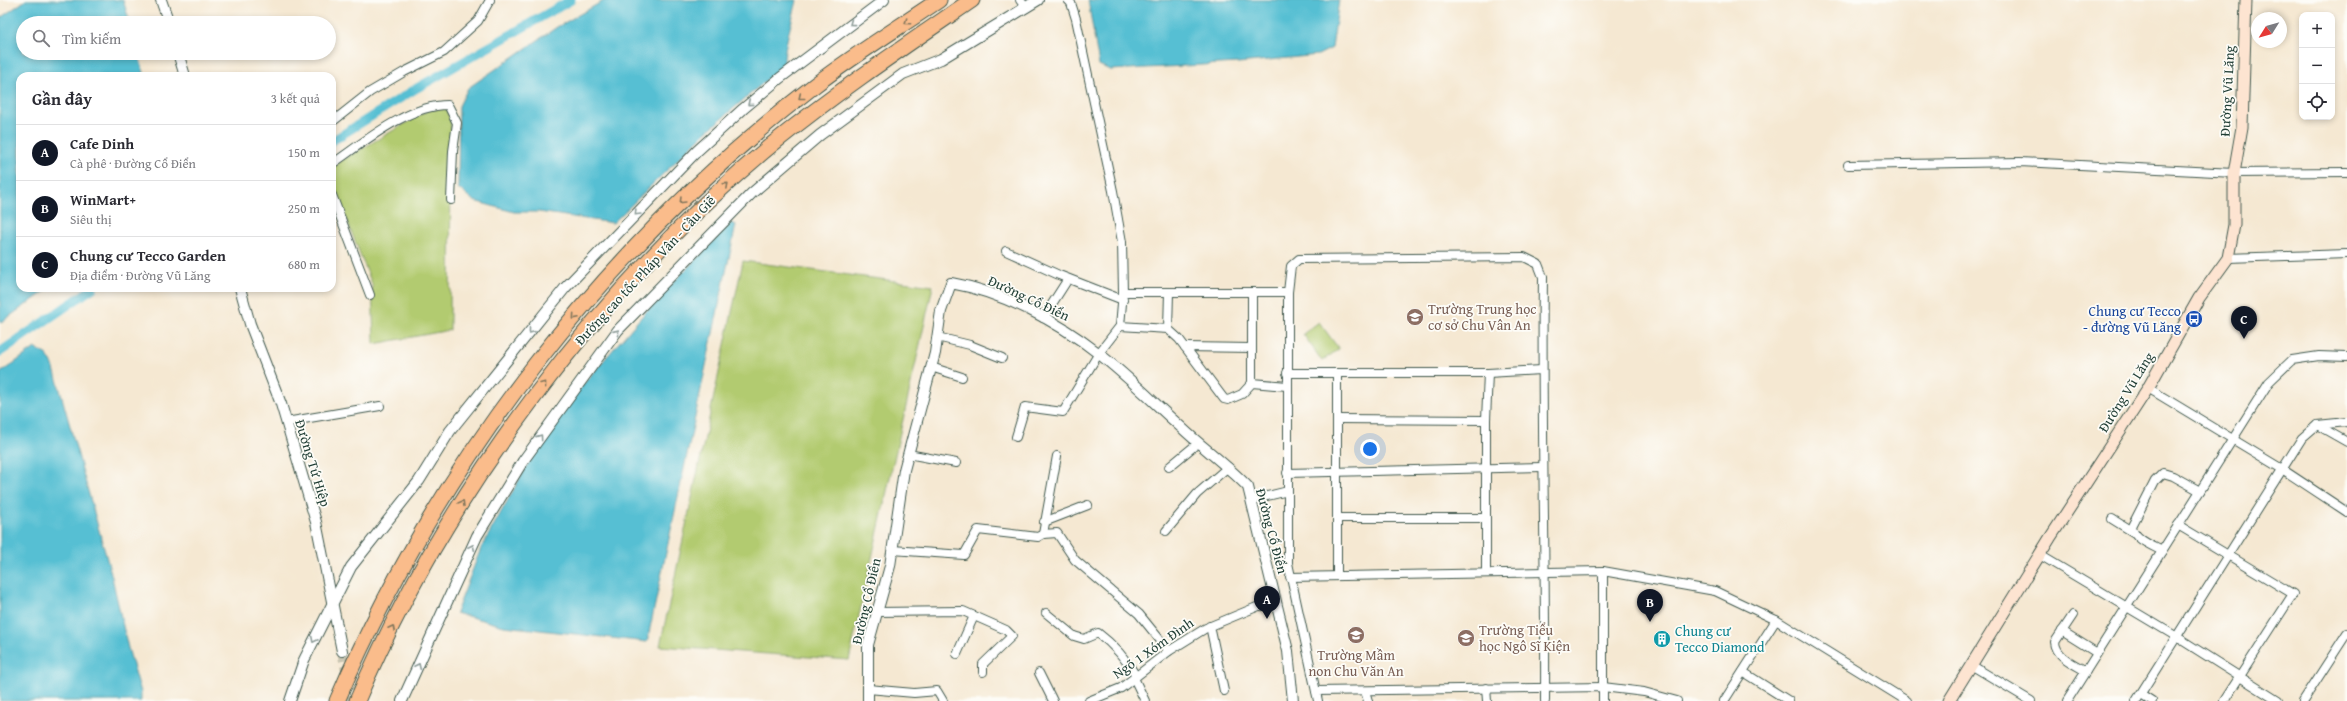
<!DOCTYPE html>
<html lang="vi">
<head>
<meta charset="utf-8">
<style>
  :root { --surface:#fff; --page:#f2f2f3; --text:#2b2b33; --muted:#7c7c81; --line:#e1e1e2; --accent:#111827 }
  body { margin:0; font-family:"Gentium Book Plus",serif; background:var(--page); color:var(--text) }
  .controls { position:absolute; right:12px; top:12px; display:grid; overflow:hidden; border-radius:8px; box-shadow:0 2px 6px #0003 }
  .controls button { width:36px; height:36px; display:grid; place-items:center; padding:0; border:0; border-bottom:1px solid var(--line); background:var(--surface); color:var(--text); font:20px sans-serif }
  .compass { position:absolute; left:2251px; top:12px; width:36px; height:36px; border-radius:50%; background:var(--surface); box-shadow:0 2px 6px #0003; rotate:233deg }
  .you { position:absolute; left:1370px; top:449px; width:14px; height:14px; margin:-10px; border:3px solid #fff; border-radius:50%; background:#1a73e8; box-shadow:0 0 0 6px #1a73e833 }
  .badge { display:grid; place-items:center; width:26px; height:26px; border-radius:50%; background:var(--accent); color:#fff; font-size:13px; font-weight:700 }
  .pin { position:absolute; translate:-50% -33px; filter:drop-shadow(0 1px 2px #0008) }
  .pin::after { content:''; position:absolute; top:21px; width:14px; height:12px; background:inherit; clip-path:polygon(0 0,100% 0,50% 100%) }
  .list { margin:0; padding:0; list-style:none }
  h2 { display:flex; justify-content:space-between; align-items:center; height:52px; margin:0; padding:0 16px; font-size:17px }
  h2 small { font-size:13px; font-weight:400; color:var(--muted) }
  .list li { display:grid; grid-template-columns:26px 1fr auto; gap:12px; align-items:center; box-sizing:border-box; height:56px; padding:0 16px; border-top:1px solid var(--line) }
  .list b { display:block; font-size:15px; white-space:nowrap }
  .list p { margin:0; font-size:13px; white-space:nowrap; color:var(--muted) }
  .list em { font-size:13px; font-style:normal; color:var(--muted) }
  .icon { flex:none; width:22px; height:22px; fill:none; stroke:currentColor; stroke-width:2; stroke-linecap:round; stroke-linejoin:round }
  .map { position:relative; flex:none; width:2347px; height:701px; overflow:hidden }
  .search { position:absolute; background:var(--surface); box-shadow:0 2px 6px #0003; left:16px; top:16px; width:320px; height:44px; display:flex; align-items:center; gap:10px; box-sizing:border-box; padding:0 14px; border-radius:22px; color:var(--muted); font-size:15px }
  .panel { position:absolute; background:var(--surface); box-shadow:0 2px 6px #0003; left:16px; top:72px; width:320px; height:220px; border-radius:12px }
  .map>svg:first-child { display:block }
  .green { fill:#b2cb70; stroke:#688452 }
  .water { fill:#56bfd3; stroke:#3a7e84 }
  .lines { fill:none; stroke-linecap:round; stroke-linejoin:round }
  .canal { stroke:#56bfd3; stroke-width:9 }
  .tertiary-tunnel { stroke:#cac6b2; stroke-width:10; stroke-dasharray:10 5; stroke-linecap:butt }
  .minor-casing { stroke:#3f574c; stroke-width:10 }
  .tertiary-casing { stroke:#3f574c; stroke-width:12 }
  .secondary-casing { stroke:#3f574c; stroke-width:13 }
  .motorway-casing { stroke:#3f574c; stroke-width:17 }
  .minor { stroke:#fff; stroke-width:8 }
  .tertiary { stroke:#fff; stroke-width:10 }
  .secondary { stroke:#fde4d1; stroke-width:11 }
  .motorway { stroke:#fabc8b; stroke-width:15 }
  .oneway { stroke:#82765b }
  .oneway2 { stroke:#8f9e9a }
  .labels { text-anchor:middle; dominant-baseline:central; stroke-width:3.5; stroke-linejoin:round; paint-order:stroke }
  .street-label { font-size:14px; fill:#1f3d34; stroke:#fdfcf7 }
  .education-label { font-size:14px; fill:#785e54; stroke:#fdfcf7; text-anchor:start }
  .transit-label { font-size:14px; fill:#164399; stroke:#fdfcf7; text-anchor:end }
  .culture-label { font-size:14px; fill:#0d838f; stroke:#fdfcf7; text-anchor:start }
</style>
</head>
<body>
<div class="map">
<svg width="2347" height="701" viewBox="0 0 2347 701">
  <rect width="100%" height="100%" fill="#fdfcf7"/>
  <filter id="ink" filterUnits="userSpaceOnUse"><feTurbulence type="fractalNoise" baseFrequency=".025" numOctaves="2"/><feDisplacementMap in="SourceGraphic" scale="8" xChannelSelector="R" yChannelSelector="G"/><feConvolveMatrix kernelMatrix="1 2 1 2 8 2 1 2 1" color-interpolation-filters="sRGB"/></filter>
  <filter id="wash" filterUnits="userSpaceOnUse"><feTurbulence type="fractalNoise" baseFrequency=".012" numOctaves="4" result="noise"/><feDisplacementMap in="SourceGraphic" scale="16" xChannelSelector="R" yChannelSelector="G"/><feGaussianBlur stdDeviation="0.9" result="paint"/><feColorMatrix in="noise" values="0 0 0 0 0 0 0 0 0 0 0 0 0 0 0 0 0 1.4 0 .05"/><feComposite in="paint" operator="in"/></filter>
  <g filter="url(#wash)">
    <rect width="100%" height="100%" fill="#f5e8d2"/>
    <g class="green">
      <path d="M 446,108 L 451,122 L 450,330 L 374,344 L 372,284 L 333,186 L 332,166 L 430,109 Z"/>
      <path d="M 743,261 L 933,286 L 849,660 L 660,646 Z"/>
      <path d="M 1319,322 L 1339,349 L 1322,361 L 1303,334 Z"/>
    </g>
    <g class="water">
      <path d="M 26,0 L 123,0 L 130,23 L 23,23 L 23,53 L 138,53 L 145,76 L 20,76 L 20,288 L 50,288 L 0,323 L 0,18 Z"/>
      <path d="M 605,0 L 797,0 C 793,19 783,48 784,65 L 705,133 L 613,223 L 539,212 L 514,212 L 474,201 L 458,188 L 459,106 L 468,88 L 557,27 Z"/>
      <path d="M 1088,0 L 1339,0 L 1332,48 L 1318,55 L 1238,63 L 1110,70 L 1099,65 Z"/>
      <path d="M 731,223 L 736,225 L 647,642 L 504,626 L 456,613 L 481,548 L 529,462 L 584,383 L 656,300 Z"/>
      <path d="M 35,348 L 47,355 L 53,365 L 112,577 L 128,648 L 141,692 L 141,701 L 0,701 L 0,373 Z"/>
    </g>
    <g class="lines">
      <g class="canal">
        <path d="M 332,141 L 417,88 L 571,0"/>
        <path d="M 0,352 L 93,288"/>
      </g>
    </g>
  </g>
  <g filter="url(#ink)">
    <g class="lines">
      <path class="tertiary-tunnel" d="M 342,651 L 352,701"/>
      <defs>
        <g id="minor">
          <path d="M 1020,0 L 1026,8"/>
          <path d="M 332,122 L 370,92 L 404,72 L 444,52 L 478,21 L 490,0"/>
          <path d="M 332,164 C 364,142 408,105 448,105 L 457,123 L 453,151 L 451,200"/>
          <path d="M 1848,165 L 2020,162 L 2234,173 L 2347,172"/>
          <path d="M 332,195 L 370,295"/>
          <path d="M 1006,251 L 1059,275 L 1123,300"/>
          <path d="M 2228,258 L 2347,254"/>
          <path d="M 1123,292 L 1288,292"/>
          <path d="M 1043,318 L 1068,279"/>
          <path d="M 1120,326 L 1168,329 L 1179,339 L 1224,399 L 1228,400 L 1242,394 L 1252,383 L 1252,292"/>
          <path d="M 1168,329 L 1169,292"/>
          <path d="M 937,337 L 970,345 L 1002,358"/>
          <path d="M 1185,347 L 1252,348"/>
          <path d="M 931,367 L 962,377"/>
          <path d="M 1287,373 L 1488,373 L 1542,370"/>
          <path d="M 1252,383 L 1287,386"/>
          <path d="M 2148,388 L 2282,469 L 2347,512"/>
          <path d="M 1337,419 L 1486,420"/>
          <path d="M 286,422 L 380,406"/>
          <path d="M 2317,425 L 2347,442"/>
          <path d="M 1016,437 L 1025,407 L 1063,412 L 1099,353 L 1120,326 L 1123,292 L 1122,242 L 1113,191 L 1076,19 L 1071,3 L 1068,0"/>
          <path d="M 908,454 L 956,463"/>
          <path d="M 1169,467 L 1198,443"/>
          <path d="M 1287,473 L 1543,467"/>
          <path d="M 1251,500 L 1288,491"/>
          <path d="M 1337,518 L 1486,518"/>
          <path d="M 2112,519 L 2133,532"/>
          <path d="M 1044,522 L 1088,505"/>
          <path d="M 2178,525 L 2293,594 L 2224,701"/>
          <path d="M 1166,531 L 1197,494 L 1228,467"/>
          <path d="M 1043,534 L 1057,456"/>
          <path d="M 892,550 L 964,555 L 978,530 L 1038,537 L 1043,534 L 1057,533 L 1075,560 L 1139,614 L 1169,651"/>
          <path d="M 2162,551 C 2151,545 2134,539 2132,526 L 2155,481 L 2163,473 L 2173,476 L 2200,491"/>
          <path d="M 2040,555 L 2177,637 L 2278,701"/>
          <path d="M 1486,572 L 1486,420 L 1488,373"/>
          <path d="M 1337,576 L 1337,373"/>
          <path d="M 1290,577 L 1603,571 L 1715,591 L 1776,620 L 1907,701"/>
          <path d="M 877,612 L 963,611 L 1006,630 L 1012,636 L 983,664 L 983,672"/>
          <path d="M 1046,613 L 1074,636 L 1084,639 L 1098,633 C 1114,645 1126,659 1136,676"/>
          <path d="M 2073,615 L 2055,642 C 2056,657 2074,664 2086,671"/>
          <path d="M 1210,626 L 1224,691"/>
          <path d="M 2062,631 L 2097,653"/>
          <path d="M 957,654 L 974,616"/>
          <path d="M 1971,665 L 2031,701"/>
          <path d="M 1743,672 L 1789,701"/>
          <path d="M 1039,673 L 1053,701"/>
          <path d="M 1134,678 L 1145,701"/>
          <path d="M 1486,688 L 1487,701"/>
          <path d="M 868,689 L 914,693 L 937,691 L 943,701"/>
          <path d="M 1316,691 L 1603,687 L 1644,692 L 1677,701"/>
          <path d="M 1365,691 L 1368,701"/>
          <path d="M 2141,694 L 2152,701"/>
          <path d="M 1089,701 L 1121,688 L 1169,651 L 1206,628 L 1259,606 L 1277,605"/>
          <path d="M 1318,701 L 1288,563 L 1288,292 L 1291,266 L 1299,259 L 1524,257 L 1538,264 L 1543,277 C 1541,419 1546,560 1545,701"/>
          <path d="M 1603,701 L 1603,571"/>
          <path d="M 1724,701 L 1776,620"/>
          <path d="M 2067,701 L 2269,382 L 2292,360 L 2319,356 L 2347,357"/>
          <path d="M 2136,701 L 2302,438 L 2317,425 L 2347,422"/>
          <path d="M 2303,701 L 2347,633"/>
        </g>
        <g id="tertiary">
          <path d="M 161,0 L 169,23"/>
          <path d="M 178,53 L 185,76"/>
          <path d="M 240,288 L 250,324 L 281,404 L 316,522 L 342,651"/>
          <path d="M 290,701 L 304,660 L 351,567 L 419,481 L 450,431 L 565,288 L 697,151 L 743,109 L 780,78 L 884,0"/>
          <path d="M 402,701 L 477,536 L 523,461 L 618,330 L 752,193 L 820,135 L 903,74 L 941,59 L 1038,0"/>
          <path d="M 868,701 L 868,645 L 890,566 L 904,470 L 935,353 L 941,311 L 951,283 C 1003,292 1057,321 1098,353 C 1128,376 1154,403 1182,428 C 1203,448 1227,465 1248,487 L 1288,651 L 1293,701"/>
        </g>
        <path id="secondary" d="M 1949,701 L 2050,538 L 2148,388 L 2199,298 L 2228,258 L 2234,225 L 2234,173 L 2242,127 L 2246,0"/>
        <g id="motorway">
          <path d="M 337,701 C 440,460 607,245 815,85 C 854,55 898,28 939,0"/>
          <path d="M 357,701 C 444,495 602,284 775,142 C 838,91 905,46 972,0"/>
        </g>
      </defs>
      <use href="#minor" class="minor-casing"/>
      <use href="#tertiary" class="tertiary-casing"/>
      <use href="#secondary" class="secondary-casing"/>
      <use href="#motorway" class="motorway-casing"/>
      <use href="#minor" class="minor"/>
      <use href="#tertiary" class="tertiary"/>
      <use href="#secondary" class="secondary"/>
      <use href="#motorway" class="motorway"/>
    </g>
    <defs><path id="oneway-chevron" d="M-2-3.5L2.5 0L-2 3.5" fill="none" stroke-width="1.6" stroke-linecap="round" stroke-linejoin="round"/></defs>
    <g class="oneway">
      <use href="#oneway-chevron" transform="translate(907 22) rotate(146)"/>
      <use href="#oneway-chevron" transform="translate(801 97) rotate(141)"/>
      <use href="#oneway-chevron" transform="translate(726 185) rotate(-42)"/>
      <use href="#oneway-chevron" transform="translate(682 201) rotate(135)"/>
      <use href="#oneway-chevron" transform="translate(575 317) rotate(131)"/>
      <use href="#oneway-chevron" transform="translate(544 384) rotate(-52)"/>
      <use href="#oneway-chevron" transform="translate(462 503) rotate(-59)"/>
      <use href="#oneway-chevron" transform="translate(392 628) rotate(-63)"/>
    </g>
    <g class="oneway2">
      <use href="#oneway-chevron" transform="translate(852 23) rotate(143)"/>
      <use href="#oneway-chevron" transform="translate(750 103) rotate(140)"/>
      <use href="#oneway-chevron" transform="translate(637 213) rotate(134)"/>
      <use href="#oneway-chevron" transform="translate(531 331) rotate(129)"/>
      <use href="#oneway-chevron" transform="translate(617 332) rotate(-51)"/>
      <use href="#oneway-chevron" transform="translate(540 437) rotate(-55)"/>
      <use href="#oneway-chevron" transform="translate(472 547) rotate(-65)"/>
      <use href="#oneway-chevron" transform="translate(314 640) rotate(117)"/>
      <use href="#oneway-chevron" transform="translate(418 666) rotate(-65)"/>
    </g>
  </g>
  <defs>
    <symbol id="school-disc" viewBox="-11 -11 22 22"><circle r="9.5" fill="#8d6e63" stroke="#fdfcf7"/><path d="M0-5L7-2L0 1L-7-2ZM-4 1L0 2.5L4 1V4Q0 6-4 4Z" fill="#fff"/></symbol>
    <symbol id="bus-disc" viewBox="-11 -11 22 22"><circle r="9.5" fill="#1a4fb4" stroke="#fdfcf7"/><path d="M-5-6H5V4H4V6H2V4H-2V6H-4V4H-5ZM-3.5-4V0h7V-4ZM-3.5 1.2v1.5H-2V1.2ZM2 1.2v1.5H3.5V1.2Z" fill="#fff"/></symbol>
    <symbol id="building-disc" viewBox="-11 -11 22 22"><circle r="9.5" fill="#0f9aa8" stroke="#fdfcf7"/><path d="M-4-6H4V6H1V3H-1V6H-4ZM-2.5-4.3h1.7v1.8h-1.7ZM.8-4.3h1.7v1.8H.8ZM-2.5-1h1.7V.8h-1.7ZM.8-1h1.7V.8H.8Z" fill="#fff"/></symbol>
  </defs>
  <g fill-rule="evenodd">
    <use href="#school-disc" x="1405" y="307" width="20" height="20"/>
    <use href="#bus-disc" x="2184" y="309" width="20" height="20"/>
    <use href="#school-disc" x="1346" y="625" width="20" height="20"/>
    <use href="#school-disc" x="1456" y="628" width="20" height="20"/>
    <use href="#building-disc" x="1652" y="629" width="20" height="20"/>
  </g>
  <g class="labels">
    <g class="street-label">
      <text transform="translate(2227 91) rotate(-87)">Đường Vũ Lăng</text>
      <text transform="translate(645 270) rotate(-47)">Đường cao tốc Pháp Vân - Cầu Giẽ</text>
      <text transform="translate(1029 298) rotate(25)">Đường Cổ Điển</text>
      <text transform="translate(2126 392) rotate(-58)">Đường Vũ Lăng</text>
      <text transform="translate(313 463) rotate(73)">Đường Tứ Hiệp</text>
      <text transform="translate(1272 531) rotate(75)">Đường Cổ Điển</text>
      <text transform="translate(866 601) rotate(-77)">Đường Cổ Điển</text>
      <text transform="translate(1153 648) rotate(-35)">Ngõ 1 Xóm Đình</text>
    </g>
    <g class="education-label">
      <text x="1428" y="309">Trường Trung học<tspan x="1428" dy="16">cơ sở Chu Vân An</tspan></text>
      <text x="1479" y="630">Trường Tiểu<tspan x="1479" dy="16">học Ngô Sĩ Kiện</tspan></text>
      <text x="1356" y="655" text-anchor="middle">Trường Mầm<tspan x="1356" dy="16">non Chu Văn An</tspan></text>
    </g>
    <g class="transit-label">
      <text x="2181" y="311">Chung cư Tecco<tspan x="2181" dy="16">- đường Vũ Lăng</tspan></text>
    </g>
    <g class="culture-label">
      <text x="1675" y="631">Chung cư<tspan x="1675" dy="16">Tecco Diamond</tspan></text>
    </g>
  </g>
</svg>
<div class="controls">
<button>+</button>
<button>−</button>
<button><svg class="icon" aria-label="locate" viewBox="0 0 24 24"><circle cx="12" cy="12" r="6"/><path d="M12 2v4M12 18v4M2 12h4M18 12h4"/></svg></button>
</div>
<svg class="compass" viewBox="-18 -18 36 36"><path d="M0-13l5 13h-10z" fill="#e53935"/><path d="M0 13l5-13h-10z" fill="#7c7c81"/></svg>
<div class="you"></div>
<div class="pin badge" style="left:1267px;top:619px">A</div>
<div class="pin badge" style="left:1650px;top:622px">B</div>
<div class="pin badge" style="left:2244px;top:339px">C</div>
<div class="search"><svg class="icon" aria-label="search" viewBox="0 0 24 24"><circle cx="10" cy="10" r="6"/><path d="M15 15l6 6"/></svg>Tìm kiếm</div>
<section class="panel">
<h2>Gần đây<small>3 kết quả</small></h2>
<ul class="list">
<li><span class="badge">A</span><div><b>Cafe Dinh</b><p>Cà phê · Đường Cổ Điển</p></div><em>150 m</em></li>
<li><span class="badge">B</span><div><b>WinMart+</b><p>Siêu thị</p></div><em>250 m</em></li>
<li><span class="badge">C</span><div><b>Chung cư Tecco Garden</b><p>Địa điểm · Đường Vũ Lăng</p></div><em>680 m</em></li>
</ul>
</section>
</div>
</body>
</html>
